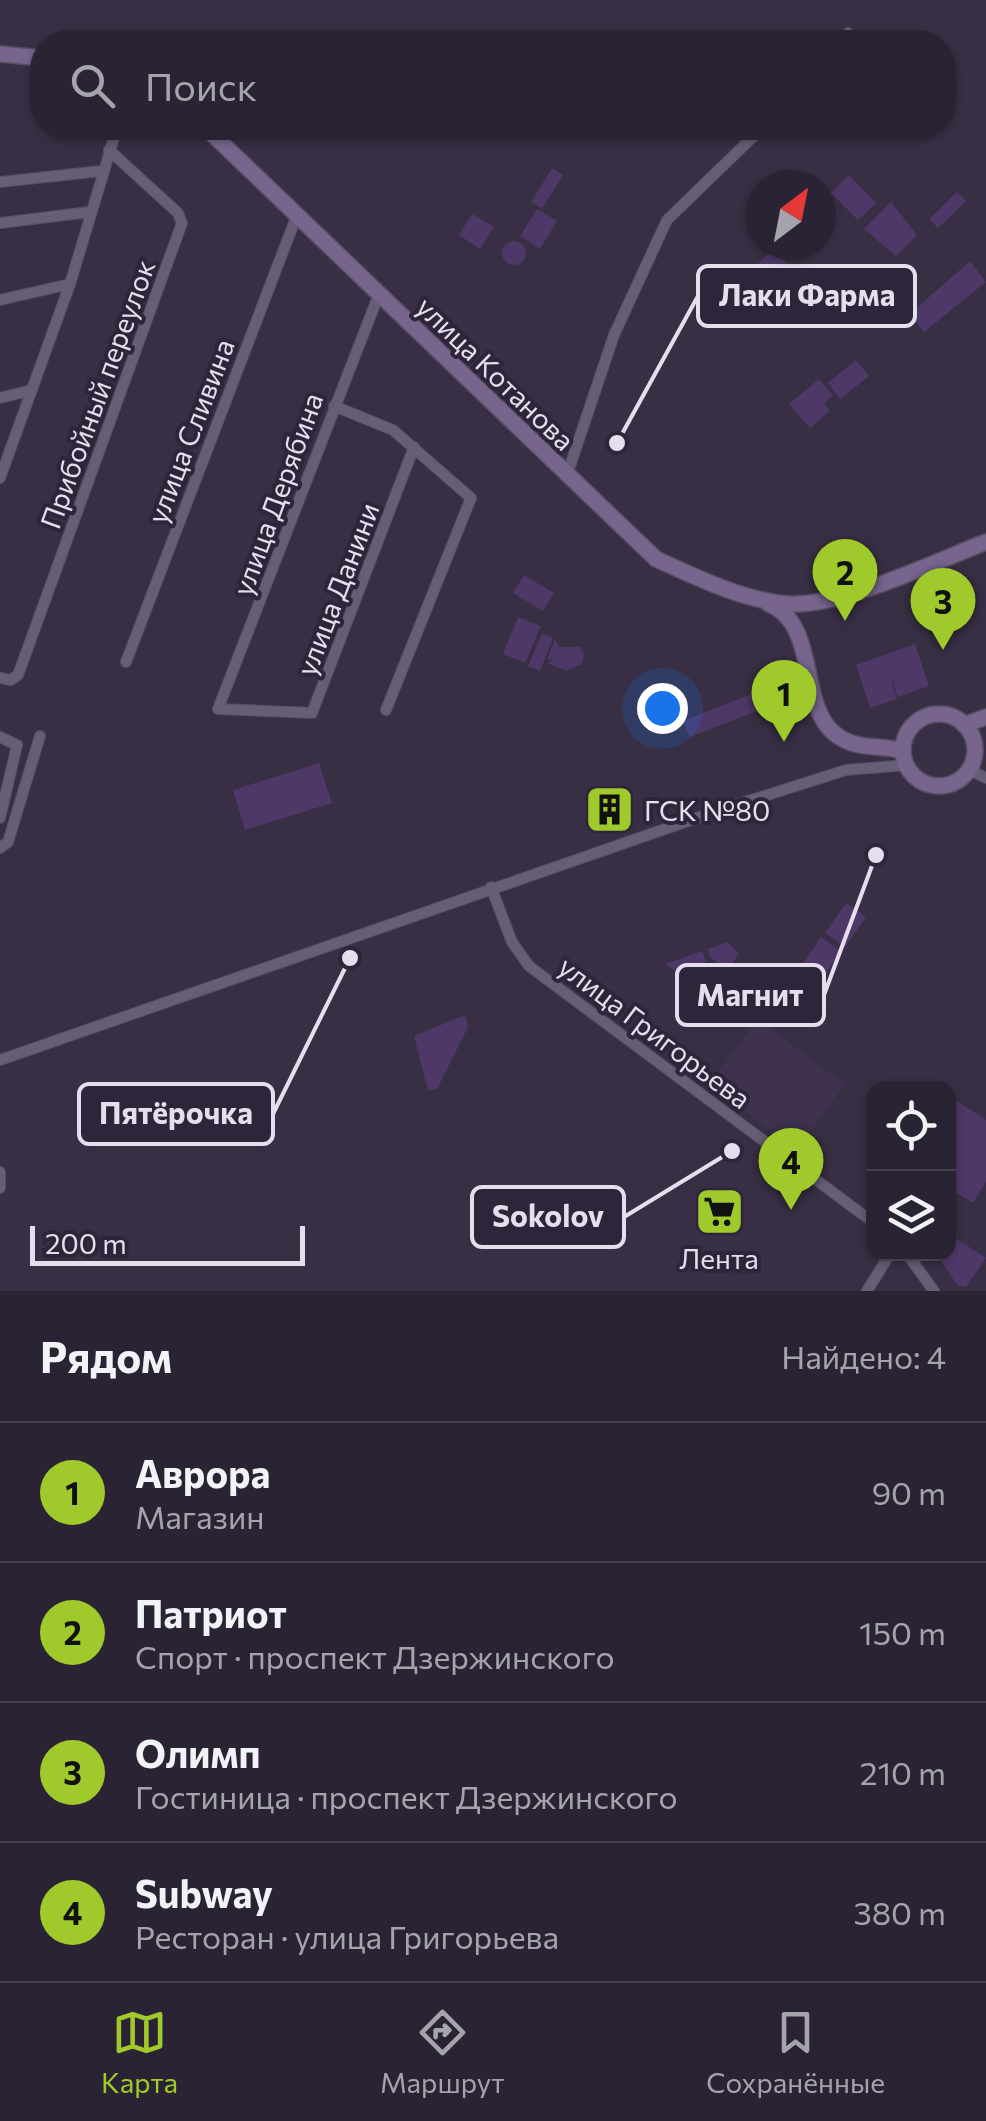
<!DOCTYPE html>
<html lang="ru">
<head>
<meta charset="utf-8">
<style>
  :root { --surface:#2a2333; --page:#322b3b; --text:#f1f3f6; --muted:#a5a4ac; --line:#46404e; --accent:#a0c92b }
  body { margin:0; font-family:Commissioner,sans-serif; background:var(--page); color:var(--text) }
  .controls { position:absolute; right:30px; bottom:30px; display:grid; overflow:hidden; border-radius:20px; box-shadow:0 2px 8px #0004 }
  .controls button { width:90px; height:90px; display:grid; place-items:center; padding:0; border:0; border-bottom:2px solid var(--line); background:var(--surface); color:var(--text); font:50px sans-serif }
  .compass { position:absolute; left:746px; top:170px; width:90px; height:90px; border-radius:50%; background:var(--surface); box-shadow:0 2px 8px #0004; rotate:32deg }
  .scale { position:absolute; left:30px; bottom:25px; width:275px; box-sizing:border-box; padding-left:10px; border:5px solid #e5dfed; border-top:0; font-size:28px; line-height:35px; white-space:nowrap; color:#e5dfed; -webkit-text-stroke:8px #2e253a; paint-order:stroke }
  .you { position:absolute; left:662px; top:708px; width:35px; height:35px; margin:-25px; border:8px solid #fff; border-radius:50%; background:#1a73e8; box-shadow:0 0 0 15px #1a73e833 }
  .badge { display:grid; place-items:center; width:65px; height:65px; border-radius:50%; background:var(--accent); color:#111; font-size:32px; font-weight:700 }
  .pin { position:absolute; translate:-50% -82px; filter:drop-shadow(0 2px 5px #0008) }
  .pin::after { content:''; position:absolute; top:52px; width:35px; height:30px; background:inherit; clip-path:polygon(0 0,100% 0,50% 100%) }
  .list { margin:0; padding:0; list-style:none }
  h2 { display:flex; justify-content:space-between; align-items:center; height:130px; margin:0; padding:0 40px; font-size:42px }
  h2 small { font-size:32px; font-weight:400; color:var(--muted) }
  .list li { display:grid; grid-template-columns:65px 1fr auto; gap:30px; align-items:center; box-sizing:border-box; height:140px; padding:0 40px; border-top:2px solid var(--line) }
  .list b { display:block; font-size:38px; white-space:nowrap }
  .list p { margin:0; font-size:32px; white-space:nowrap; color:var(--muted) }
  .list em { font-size:32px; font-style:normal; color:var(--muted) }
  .icon { flex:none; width:55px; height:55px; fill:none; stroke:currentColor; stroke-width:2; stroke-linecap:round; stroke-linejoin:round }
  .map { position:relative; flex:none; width:986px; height:1291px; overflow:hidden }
  .search { position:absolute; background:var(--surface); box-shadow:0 2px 8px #0004; left:30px; right:30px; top:30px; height:110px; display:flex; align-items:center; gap:25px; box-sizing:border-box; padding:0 35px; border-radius:40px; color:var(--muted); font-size:38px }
  .sheet { height:690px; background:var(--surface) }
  nav { display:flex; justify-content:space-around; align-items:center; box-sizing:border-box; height:140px; border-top:2px solid var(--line); background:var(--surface); font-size:28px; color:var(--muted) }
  nav a { display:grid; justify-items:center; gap:5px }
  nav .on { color:var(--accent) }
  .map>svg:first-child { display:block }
  .built { fill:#3e324e }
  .green { fill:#4e3868 }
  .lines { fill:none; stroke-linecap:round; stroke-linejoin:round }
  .street-casing { stroke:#564e61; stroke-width:12 }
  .secondary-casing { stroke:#564e61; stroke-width:18 }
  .street { stroke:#675d75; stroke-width:10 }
  .secondary { stroke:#77658e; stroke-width:15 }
  .labels { text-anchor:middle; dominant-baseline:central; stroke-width:8; stroke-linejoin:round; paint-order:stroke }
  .street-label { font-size:28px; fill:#e5dfed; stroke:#2e253a }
  .poi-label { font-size:28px; fill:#e5dfed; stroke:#2e253a; text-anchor:start }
  .leader { fill:none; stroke:#e5dfed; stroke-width:4 }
  .callout-dot { fill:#e5dfed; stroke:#2e253a; stroke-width:4 }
  .callout { fill:#2e253a; stroke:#e5dfed; stroke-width:4 }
  .callout-label { font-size:30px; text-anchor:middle; font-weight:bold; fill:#e5dfed }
</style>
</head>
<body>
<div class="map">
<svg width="986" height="1291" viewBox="0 0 986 1291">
  <rect width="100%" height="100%" fill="#382f44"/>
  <path class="built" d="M 758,1019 L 845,1084 L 797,1151 L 709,1084 Z"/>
  <g class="green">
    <path d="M 552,168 L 563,175 L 542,209 L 531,202 Z"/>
    <path d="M 849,175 L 876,203 L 858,220 L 831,193 Z"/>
    <path d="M 957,192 L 966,201 L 938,228 L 929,219 Z"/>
    <path d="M 891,202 L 917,235 L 896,256 L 864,229 Z"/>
    <path d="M 537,209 L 557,221 L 540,249 L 520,236 Z"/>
    <path d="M 472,214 L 494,227 L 480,249 L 459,235 Z"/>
    <circle cx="514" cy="253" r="12"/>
    <path d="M 773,249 L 789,265 L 743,310 L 728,294 Z"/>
    <path d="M 970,261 L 986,282 L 924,332 L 910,314 Z"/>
    <path d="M 856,360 L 869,376 L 840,399 L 828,383 Z"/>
    <path d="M 819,379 L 833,395 L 824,403 L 830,411 L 810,428 L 789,404 Z"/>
    <path d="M 524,575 L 554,593 L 543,611 L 513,593 Z"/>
    <path d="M 518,617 L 541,626 L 525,663 L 503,654 Z"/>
    <path d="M 542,633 L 553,638 L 540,671 L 528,666 Z"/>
    <path d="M 555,639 L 559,647 L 580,647 L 584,654 L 582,664 L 566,671 L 547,663 L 555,659 L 547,660 Z"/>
    <path d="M 915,644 L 929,686 L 898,697 L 888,669 L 897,699 L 870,708 L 856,665 Z"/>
    <path d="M 754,693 L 772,705 L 690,737 L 683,721 Z"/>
    <path d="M 319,763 L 332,803 L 245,830 L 233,790 Z"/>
    <path d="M 846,903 L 866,917 L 845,947 L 825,933 Z"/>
    <path d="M 821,937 L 841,952 L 822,979 L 802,965 Z"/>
    <path d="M 728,942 L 739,954 L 727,970 L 711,958 L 708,949 Z"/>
    <path d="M 702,951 L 706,961 L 682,976 L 665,964 Z"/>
    <path d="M 706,964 L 722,976 L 708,995 L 684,978 Z"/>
    <path d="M 465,1015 L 468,1027 L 437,1089 L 428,1091 L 414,1036 Z"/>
    <path d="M 949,1096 L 986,1120 L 986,1182 L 973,1203 L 949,1188 Z"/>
    <path d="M 949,1234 L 986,1258 L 966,1287 L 957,1285 L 937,1254 L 948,1254 Z"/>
  </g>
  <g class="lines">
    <defs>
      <g id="street">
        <path d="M 839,42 L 848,33"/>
        <path d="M 0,182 L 101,171"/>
        <path d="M 0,223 L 89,212"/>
        <path d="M 379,294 L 218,709 L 312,713 L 414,447"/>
        <path d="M 0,300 L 70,284"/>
        <path d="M 0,398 L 32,390"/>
        <path d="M 334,406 L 393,430 L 471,498 L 386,710"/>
        <path d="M 567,475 L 614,335 L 667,220 L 762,128"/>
        <path d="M 0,478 L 70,284 L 117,128"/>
        <path d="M 126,662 L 297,215"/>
        <path d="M 0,678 L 11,680 L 18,675 L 182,223 L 178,213 L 109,150"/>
        <path d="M 0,737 L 17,745 L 0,818"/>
        <path d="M 970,770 L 986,778"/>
        <path d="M 0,848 L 8,842 L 40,736"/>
        <path d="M 491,887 L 512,942 L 529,966 L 874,1223"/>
        <path d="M 0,1060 L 714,812 L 846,770 L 907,765"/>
        <path d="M 0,1172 L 0,1188"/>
        <path d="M 907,1254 L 934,1291"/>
        <path d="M 867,1291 L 890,1254"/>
      </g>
      <g id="secondary">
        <path d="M 0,54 L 42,58"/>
        <path d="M 206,128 L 656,559 C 695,577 745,601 788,604 C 842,607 934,562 986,542"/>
        <path d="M 769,604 C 819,624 798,705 835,734 C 857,751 878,744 902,751"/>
        <circle cx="939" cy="750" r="36"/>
        <path d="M 964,725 L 986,717"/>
      </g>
    </defs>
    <use href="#street" class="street-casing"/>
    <use href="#secondary" class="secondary-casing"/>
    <use href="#street" class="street"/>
    <use href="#secondary" class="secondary"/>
  </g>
  <defs>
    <symbol id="building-square" viewBox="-11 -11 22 22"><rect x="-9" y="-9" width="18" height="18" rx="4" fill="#a0c92b" stroke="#2e253a"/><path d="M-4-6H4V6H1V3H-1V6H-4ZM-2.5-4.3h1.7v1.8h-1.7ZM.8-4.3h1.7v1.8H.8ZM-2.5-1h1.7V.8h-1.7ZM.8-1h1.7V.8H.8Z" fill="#111"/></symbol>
    <symbol id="supermarket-square" viewBox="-11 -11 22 22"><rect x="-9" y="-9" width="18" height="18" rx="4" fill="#a0c92b" stroke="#2e253a"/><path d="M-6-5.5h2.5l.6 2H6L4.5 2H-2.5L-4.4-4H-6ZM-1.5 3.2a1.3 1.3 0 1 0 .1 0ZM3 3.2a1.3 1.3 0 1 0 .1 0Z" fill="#111"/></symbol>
  </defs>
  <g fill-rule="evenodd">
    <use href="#building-square" x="582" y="782" width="55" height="55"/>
    <use href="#supermarket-square" x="692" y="1184" width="55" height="55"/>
  </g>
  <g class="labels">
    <g class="street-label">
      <text transform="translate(496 373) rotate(44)">улица Котанова</text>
      <text transform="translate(97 394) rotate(-70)">Прибойный переулок</text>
      <text transform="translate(190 431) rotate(-69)">улица Сливина</text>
      <text transform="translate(277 494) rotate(-70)">улица Дерябина</text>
      <text transform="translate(337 589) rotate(-69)">улица Данини</text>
      <text transform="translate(655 1032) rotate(37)">улица Григорьева</text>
    </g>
    <g class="poi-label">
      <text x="644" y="810">ГСК №80</text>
      <text x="719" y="1258" text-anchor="middle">Лента</text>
    </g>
  </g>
  <path class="leader" d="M617 443L698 296M876 855L824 995M350 958L273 1114M732 1151L624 1217"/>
  <g class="callout-dot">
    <circle cx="617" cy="443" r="10"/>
    <circle cx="876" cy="855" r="10"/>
    <circle cx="350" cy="958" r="10"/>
    <circle cx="732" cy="1151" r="10"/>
  </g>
  <g class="callout">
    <rect x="698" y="266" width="217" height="60" rx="10"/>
    <rect x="677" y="965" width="147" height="60" rx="10"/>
    <rect x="79" y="1084" width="194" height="60" rx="10"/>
    <rect x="472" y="1187" width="152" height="60" rx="10"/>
  </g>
  <g class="callout-label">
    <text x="807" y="306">Лаки Фарма</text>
    <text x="750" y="1006">Магнит</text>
    <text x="176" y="1124">Пятёрочка</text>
    <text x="548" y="1227">Sokolov</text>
  </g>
</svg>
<div class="controls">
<button><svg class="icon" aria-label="locate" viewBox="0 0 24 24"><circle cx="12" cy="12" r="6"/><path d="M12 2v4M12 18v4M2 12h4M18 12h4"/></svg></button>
<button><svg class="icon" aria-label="layers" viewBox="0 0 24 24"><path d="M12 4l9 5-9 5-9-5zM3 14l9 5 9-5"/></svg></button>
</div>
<svg class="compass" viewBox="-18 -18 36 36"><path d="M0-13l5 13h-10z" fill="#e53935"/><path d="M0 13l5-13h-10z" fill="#a5a4ac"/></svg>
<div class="scale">200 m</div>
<div class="you"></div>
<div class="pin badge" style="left:784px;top:742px">1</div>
<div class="pin badge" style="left:845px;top:621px">2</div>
<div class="pin badge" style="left:943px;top:650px">3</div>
<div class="pin badge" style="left:791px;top:1210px">4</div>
<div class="search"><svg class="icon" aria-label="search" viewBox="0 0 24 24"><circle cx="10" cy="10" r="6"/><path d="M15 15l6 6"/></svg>Поиск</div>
</div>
<section class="sheet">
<h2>Рядом<small>Найдено: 4</small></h2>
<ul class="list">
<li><span class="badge">1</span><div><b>Аврора</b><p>Магазин</p></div><em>90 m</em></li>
<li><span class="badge">2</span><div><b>Патриот</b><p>Спорт · проспект Дзержинского</p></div><em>150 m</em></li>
<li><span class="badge">3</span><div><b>Олимп</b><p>Гостиница · проспект Дзержинского</p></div><em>210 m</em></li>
<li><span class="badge">4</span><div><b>Subway</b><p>Ресторан · улица Григорьева</p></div><em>380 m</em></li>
</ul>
</section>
<nav>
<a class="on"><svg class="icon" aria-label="map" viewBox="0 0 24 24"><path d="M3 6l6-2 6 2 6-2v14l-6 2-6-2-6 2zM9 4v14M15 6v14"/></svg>Карта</a>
<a><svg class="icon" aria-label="directions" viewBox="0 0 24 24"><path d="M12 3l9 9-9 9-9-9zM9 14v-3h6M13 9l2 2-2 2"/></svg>Маршрут</a>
<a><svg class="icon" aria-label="saved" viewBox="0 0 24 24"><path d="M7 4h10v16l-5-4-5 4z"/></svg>Сохранённые</a>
</nav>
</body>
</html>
